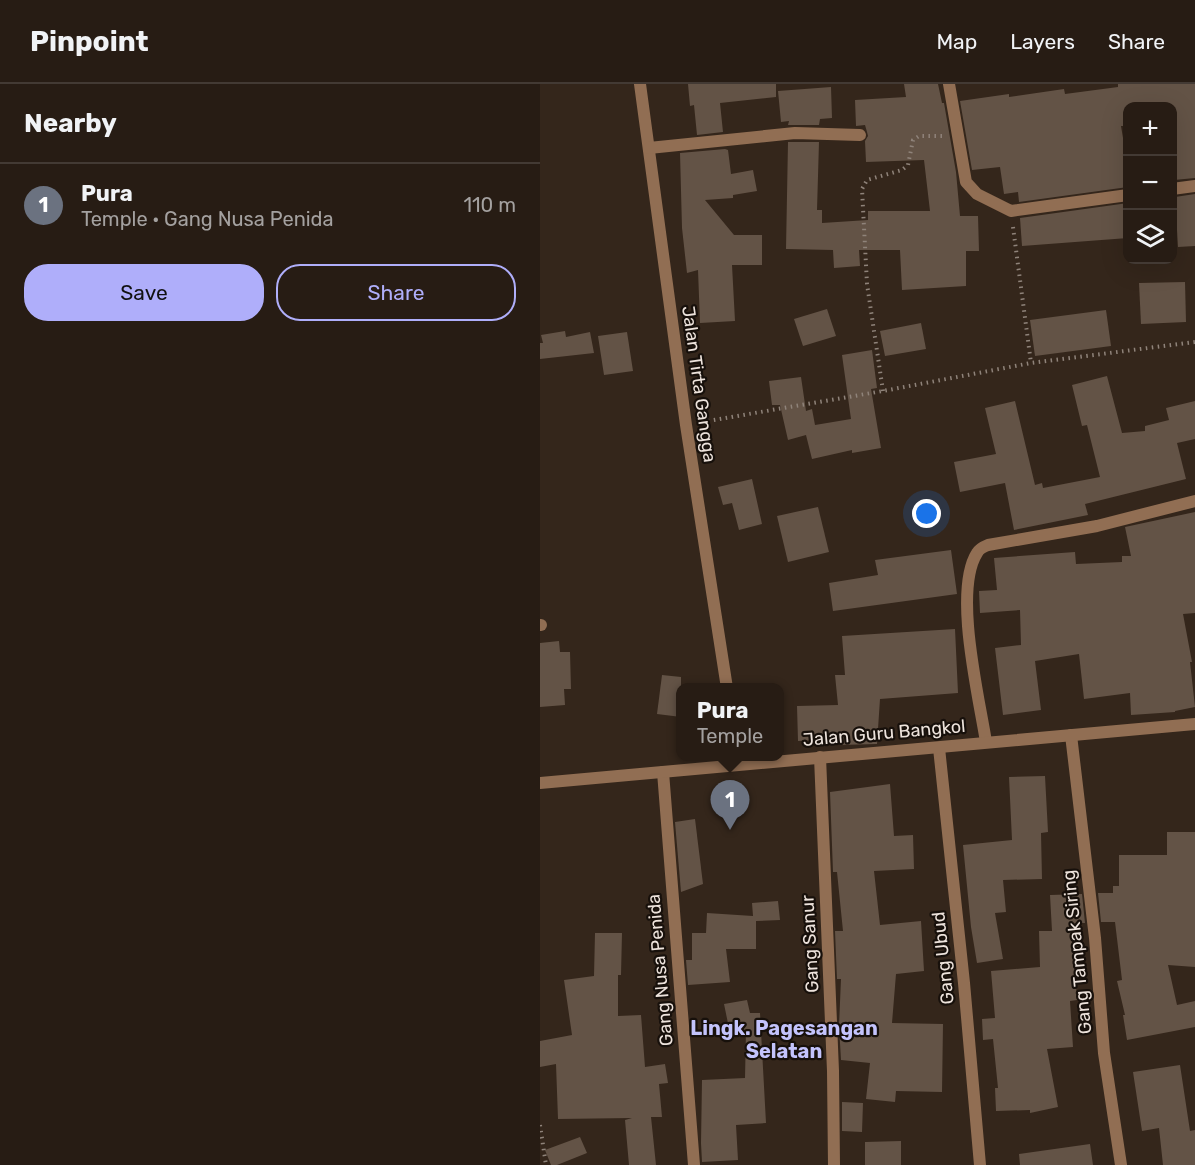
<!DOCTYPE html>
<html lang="en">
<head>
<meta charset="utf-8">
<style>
  :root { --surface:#271c14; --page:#332922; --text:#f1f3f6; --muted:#a4a1a0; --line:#433a34; --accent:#afaefa }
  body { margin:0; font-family:Rubik,sans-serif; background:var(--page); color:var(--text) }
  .controls { position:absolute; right:18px; top:18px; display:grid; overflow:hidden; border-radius:12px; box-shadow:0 6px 24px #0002 }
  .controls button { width:54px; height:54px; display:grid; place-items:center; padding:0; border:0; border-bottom:2px solid var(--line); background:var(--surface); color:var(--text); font:30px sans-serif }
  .you { position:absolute; left:387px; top:430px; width:21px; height:21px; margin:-15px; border:4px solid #fff; border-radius:50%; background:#1a73e8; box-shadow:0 0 0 9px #1a73e833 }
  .badge { display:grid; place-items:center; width:39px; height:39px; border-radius:50%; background:var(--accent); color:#fff; font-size:20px; font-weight:700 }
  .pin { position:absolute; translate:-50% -50px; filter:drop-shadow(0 2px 3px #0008) }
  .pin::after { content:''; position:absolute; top:32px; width:21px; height:18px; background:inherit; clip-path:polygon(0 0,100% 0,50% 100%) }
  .popup { position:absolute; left:136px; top:599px; width:108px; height:78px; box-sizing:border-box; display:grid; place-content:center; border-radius:12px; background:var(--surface); filter:drop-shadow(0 2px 4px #0005); font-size:20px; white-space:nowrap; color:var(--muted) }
  .popup b { font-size:22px; color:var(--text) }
  .popup::after { content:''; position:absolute; left:50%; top:100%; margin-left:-12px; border:12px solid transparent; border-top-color:var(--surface) }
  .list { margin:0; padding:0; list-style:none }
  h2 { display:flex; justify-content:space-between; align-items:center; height:78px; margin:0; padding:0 24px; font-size:26px }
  h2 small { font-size:20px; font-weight:400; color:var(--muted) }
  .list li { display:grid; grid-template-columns:39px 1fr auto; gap:18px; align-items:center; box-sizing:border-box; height:84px; padding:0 24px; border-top:2px solid var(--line) }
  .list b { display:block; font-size:22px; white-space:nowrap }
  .list p { margin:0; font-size:20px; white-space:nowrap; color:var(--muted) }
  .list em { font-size:20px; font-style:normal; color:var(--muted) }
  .actions { display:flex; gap:12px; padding:18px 24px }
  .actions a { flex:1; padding:14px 0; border:2px solid var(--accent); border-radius:24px; text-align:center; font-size:21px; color:var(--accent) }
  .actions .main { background:var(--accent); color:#111 }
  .icon { flex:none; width:33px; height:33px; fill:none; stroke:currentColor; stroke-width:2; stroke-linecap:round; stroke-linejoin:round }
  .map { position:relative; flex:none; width:655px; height:1081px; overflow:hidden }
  header { display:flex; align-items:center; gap:36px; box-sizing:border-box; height:84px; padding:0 30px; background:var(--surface); border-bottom:2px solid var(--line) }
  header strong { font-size:28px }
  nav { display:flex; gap:33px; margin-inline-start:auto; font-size:21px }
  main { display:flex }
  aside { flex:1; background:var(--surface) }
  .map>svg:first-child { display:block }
  .building { fill:#635346 }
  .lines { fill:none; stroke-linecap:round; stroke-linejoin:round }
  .path { stroke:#8f837a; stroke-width:4; stroke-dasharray:1.5 4.5; stroke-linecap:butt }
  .minor { stroke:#916e53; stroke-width:12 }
  .tertiary { stroke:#916e53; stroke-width:12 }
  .labels { text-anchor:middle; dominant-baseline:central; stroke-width:4.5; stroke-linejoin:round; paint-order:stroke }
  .street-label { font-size:18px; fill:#ede3dc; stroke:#17100b }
  .neighbourhood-label { font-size:20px; font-weight:bold; fill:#c3c3fc; stroke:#17100b }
</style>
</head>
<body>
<header>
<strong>Pinpoint</strong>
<nav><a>Map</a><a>Layers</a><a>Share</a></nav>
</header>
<main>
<aside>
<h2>Nearby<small></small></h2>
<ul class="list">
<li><span class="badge" style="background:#6b7280">1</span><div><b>Pura</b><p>Temple · Gang Nusa Penida</p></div><em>110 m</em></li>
</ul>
<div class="actions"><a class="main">Save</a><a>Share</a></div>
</aside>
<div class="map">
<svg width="655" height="1081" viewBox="0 0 655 1081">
  <rect width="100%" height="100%" fill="#34261b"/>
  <g class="building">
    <path d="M 148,0 L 236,0 L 236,13 L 180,19 L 183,48 L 157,51 L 154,21 L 150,22 Z"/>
    <path d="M 364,0 L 398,0 L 402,19 L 404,19 L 416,88 L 420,132 L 438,132 L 439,167 L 426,167 L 426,202 L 362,206 L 360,166 L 319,166 L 320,182 L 294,184 L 293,166 L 246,165 L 248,58 L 279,58 L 277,126 L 282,126 L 282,139 L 328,136 L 328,127 L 390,127 L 384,76 L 326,78 L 325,57 L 328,52 L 327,48 L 325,41 L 316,42 L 315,16 L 366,13 Z"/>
    <path d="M 578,0 L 655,0 L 655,94 L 634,96 L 634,92 L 633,93 L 633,22 L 588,22 L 588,42 L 581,42 L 588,84 L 588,103 L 479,118 L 478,108 L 464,110 L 460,83 L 432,86 L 420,17 L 469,10 L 469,13 L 524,5 L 525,10 L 578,3 Z"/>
    <path d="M 291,3 L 292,34 L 280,35 L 279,41 L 248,41 L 249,37 L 241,38 L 238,7 Z"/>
    <path d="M 185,65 L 188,66 L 191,90 L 213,86 L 217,107 L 193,111 L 193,114 L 165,116 L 194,151 L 222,151 L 222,181 L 192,181 L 195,237 L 160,239 L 158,186 L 147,189 L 142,144 L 140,69 Z"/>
    <path d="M 655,110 L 655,162 L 638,163 L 635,113 Z"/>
    <path d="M 588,119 L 588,154 L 482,162 L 480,134 Z"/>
    <path d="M 645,198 L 646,238 L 601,240 L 599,199 Z"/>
    <path d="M 287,225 L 296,252 L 263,262 L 254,235 Z"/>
    <path d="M 566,226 L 571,262 L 495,272 L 490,236 Z"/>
    <path d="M 381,239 L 386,265 L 345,272 L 340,247 Z"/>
    <path d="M 25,247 L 26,253 L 50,248 L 54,269 L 0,275 L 0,259 L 3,259 L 1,251 Z"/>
    <path d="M 87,248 L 93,287 L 64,291 L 58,252 Z"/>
    <path d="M 332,266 L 337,304 L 331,305 L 341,364 L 312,369 L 312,366 L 272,375 L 266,351 L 248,356 L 240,321 L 232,321 L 229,297 L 261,293 L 266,327 L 272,325 L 275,341 L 311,335 L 302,271 Z"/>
    <path d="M 567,292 L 582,349 L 605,347 L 605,342 L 629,336 L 626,324 L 655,317 L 655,355 L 637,359 L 646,395 L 545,420 L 548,431 L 474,446 L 465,399 L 420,408 L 414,378 L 456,370 L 445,324 L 475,317 L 495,401 L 502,399 L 503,404 L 560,393 L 547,341 L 542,342 L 532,301 Z"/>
    <path d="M 212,395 L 222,440 L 199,446 L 192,419 L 183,421 L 178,403 Z"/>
    <path d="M 278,423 L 289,468 L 248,478 L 237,432 Z"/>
    <path d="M 655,428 L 655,529 L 643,530 L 652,578 L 650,578 L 655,623 L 635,627 L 635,628 L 591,631 L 590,609 L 544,615 L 539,570 L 495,577 L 501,626 L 463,631 L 455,564 L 481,561 L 480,526 L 440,529 L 439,507 L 457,506 L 454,474 L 535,468 L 536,480 L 582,478 L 582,472 L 591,472 L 585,443 Z"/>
    <path d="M 411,466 L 417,510 L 293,527 L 289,499 L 338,491 L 335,476 Z"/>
    <path d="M 415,545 L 418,609 L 340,615 L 337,660 L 299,661 L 299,655 L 258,657 L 257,622 L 298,621 L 295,591 L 305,591 L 302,552 Z"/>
    <path d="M 19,557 L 20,568 L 30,568 L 31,605 L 24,605 L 25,621 L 0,623 L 0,559 Z"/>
    <path d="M 122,591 L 141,593 L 141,633 L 117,630 Z"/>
    <path d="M 505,692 L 508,748 L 501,749 L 502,795 L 463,796 L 466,828 L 455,829 L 463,875 L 437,879 L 431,843 L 423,761 L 472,756 L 469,693 Z"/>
    <path d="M 350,700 L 354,752 L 373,751 L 374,785 L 334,787 L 340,841 L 381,837 L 384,887 L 356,890 L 352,939 L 403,940 L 402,1008 L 356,1007 L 355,1018 L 326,1015 L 330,979 L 301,976 L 299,942 L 301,895 L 297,895 L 295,847 L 303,847 L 297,788 L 293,788 L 290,708 Z"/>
    <path d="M 155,735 L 163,800 L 141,808 L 135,738 Z"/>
    <path d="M 627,748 L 655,748 L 655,883 L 628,881 L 637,921 L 655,917 L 655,943 L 587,956 L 583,931 L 585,931 L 577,897 L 582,896 L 575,838 L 561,838 L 558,809 L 573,809 L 573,802 L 579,802 L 579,771 L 627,771 Z"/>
    <path d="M 542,810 L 545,839 L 538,839 L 538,873 L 534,873 L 537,916 L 530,917 L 533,963 L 507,965 L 518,1023 L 490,1029 L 490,1026 L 456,1027 L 455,1004 L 458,1004 L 453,955 L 443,956 L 442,935 L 455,934 L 451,887 L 500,883 L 499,847 L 512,847 L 510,811 Z"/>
    <path d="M 238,817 L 240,836 L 216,837 L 216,865 L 186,865 L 190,898 L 148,901 L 146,876 L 152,876 L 152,849 L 166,849 L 167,829 L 213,832 L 212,819 Z"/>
    <path d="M 55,849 L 82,849 L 81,891 L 78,891 L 78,932 L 101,931 L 105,983 L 125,980 L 128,999 L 119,1000 L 122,1033 L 111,1033 L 116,1081 L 89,1081 L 85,1036 L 92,1034 L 18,1035 L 16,980 L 0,983 L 0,957 L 32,951 L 24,896 L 54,892 Z"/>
    <path d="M 207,916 L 210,929 L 220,929 L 226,1039 L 196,1041 L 198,1076 L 162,1078 L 161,1059 L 162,996 L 205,994 L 206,946 L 190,949 L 184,920 Z"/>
    <path d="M 640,981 L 650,1047 L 655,1046 L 655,1081 L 623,1081 L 619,1044 L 602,1047 L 593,988 Z"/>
    <path d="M 302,1018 L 323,1019 L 322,1048 L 302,1047 Z"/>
    <path d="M 40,1053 L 47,1069 L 17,1081 L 11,1081 L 5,1066 Z"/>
    <path d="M 361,1057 L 361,1081 L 325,1081 L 325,1058 Z"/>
    <path d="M 550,1060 L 553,1081 L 480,1081 L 479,1070 Z"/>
  </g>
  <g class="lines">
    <g class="path">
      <path d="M 473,143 L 491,279"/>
      <path d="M 343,307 L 327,200 L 322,105 L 327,96 L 362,86 L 368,81 L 373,56 L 379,52 L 402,52"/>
      <path d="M 162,338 L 343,307 L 491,279 L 655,258"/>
      <path d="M 0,1041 L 6,1081"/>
    </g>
    <g class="minor">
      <path d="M 100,0 L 146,341 L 187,604"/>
      <path d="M 409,0 L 426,98 L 437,110 L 471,127 L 588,111"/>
      <path d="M 109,64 L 255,49 L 320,51"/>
      <path d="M 632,105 L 655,102"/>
      <path d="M 0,541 L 1,541"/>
      <path d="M 531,651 L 555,854 L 564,969 L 581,1081"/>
      <path d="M 446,658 C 439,613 413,507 437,469 C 439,465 443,463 448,461 L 557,442 L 655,417"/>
      <path d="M 399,664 L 424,899 L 440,1081"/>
      <path d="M 280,673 L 293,987 L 294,1081"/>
      <path d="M 123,688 L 154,1081"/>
    </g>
    <path class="tertiary" d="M 0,699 L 655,640"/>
  </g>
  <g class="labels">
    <g class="street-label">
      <text transform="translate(159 300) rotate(82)">Jalan Tirta Gangga</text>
      <text transform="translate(344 649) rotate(-5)">Jalan Guru Bangkol</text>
      <text transform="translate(270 860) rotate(-93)">Gang Sanur</text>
      <text transform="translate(537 868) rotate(-96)">Gang Tampak Siring</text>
      <text transform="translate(403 874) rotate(-96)">Gang Ubud</text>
      <text transform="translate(120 886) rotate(-95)">Gang Nusa Penida</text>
    </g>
    <g class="neighbourhood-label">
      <text x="244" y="944">Lingk. Pagesangan<tspan x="244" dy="23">Selatan</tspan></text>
    </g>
  </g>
</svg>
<div class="controls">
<button>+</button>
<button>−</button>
<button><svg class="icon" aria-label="layers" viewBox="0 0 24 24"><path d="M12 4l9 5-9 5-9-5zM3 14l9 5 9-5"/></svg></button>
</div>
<div class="you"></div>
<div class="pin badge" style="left:190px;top:746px;background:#6b7280">1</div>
<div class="popup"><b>Pura</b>Temple</div>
</div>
</main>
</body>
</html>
